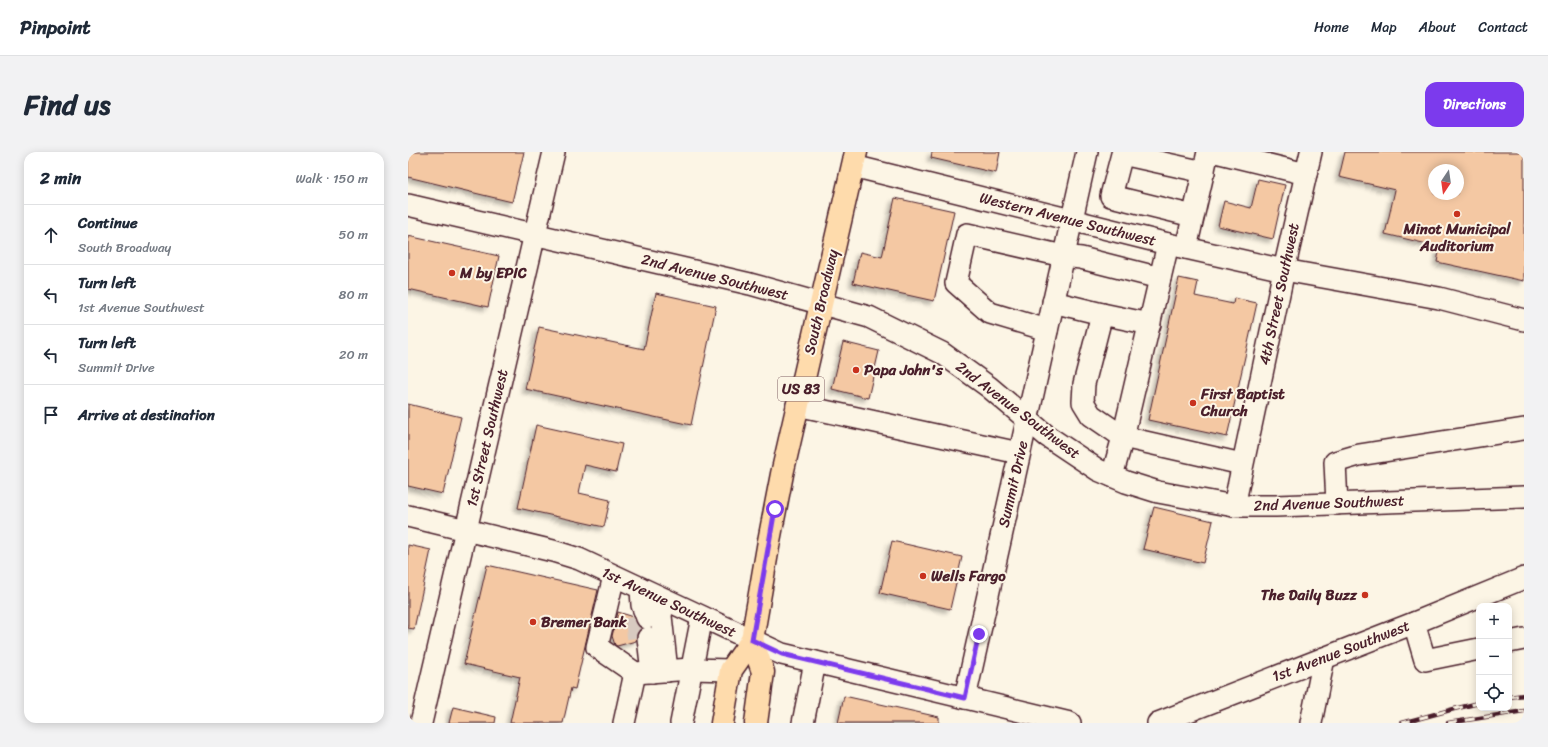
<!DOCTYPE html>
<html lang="en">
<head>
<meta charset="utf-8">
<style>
  :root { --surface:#fff; --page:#f2f2f3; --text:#1f2937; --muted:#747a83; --line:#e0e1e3; --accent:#7c3aed }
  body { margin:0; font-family:Sriracha,sans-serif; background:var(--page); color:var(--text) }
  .controls { position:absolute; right:12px; bottom:12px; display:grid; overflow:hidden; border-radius:8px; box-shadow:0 2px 10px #0003 }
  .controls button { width:36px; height:36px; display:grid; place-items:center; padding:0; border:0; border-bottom:1px solid var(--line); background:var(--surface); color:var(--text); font:20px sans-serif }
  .compass { position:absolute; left:1020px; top:12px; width:36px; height:36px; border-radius:50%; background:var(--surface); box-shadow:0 2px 10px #0003; rotate:193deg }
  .stop { position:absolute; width:12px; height:12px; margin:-9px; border:3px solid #7c3aed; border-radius:50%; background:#fff }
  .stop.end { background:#7c3aed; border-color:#fff; box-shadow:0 1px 4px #0008 }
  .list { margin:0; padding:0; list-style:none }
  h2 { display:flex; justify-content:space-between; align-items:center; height:52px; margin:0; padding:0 16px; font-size:17px }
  h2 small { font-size:13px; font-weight:400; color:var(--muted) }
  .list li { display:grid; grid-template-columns:26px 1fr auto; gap:12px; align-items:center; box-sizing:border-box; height:60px; padding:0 16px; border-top:1px solid var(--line) }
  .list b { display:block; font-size:15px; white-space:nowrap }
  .list p { margin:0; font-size:13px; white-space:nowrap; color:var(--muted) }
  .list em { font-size:13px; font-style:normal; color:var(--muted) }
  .icon { flex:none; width:22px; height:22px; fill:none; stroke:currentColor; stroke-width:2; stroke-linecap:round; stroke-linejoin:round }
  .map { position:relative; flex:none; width:1116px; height:571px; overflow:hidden; border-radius:12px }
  header { display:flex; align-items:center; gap:24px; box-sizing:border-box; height:56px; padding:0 20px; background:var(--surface); border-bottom:1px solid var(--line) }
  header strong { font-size:19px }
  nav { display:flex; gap:22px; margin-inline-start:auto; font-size:14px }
  .intro { display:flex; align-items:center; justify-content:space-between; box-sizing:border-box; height:96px; padding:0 24px }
  h1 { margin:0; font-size:28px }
  .button { padding:10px 18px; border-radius:12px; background:var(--accent); color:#fff; font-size:14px; font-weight:700 }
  main { display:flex; gap:24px; padding:0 24px }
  aside { flex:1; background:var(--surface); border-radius:12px; box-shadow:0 2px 10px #0003 }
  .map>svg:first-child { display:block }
  .building { fill:#f4c8a3; stroke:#4a1f2b; fill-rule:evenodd; filter:url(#shadow) }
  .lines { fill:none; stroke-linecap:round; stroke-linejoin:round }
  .minor-tunnel { stroke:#d8cac0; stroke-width:21; stroke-dasharray:21 10; stroke-linecap:butt }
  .minor-casing { stroke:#4a1f2b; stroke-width:24 }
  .major-casing { stroke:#4a1f2b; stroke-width:25 }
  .minor { stroke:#fcf5e5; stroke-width:21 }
  .major { stroke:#fedbac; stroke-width:22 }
  .rail-casing { stroke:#4a1f2b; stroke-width:4.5 }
  .rail { stroke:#fcf5e5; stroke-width:3; stroke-dasharray:9; stroke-linecap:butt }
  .route { stroke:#7c3aed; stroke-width:5 }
  .poi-dot { fill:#c8321e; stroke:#fcf5e5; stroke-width:1.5 }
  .labels { text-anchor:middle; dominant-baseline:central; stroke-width:4; stroke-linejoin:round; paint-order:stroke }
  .shield { fill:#fcf5e5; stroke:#7f5f63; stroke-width:1 }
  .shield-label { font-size:14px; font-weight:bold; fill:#4a1f2b }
  .street-label { font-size:15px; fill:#4a1f2b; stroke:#fcf5e5 }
  .poi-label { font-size:15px; font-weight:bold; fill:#4a1f2b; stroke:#fcf5e5; text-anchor:start }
</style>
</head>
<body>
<header>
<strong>Pinpoint</strong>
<nav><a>Home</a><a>Map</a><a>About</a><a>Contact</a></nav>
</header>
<div class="intro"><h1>Find us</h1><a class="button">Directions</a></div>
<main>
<aside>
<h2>2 min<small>Walk · 150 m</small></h2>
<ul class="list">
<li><svg class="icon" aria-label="ahead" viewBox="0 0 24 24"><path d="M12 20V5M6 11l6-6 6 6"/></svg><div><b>Continue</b><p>South Broadway</p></div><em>50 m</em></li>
<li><svg class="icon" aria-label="left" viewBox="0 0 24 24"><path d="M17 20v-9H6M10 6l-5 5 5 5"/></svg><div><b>Turn left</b><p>1st Avenue Southwest</p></div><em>80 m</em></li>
<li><svg class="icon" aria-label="left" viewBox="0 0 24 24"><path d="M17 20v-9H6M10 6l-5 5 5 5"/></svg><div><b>Turn left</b><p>Summit Drive</p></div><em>20 m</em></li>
<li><svg class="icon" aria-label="arrive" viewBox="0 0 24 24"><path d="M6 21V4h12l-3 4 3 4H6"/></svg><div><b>Arrive at destination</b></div></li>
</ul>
</aside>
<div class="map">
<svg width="1116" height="571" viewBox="0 0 1116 571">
  <defs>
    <filter id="shadow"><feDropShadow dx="-3.5" dy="3.5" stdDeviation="2" flood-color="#0004"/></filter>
  </defs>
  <rect width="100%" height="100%" fill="#fcf5e5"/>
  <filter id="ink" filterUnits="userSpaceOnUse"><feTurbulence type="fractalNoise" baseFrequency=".025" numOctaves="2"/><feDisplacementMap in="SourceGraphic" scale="8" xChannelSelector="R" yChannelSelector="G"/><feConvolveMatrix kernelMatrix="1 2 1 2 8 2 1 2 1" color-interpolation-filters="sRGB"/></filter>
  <g filter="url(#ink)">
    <g class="building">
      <path d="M 0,0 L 116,0 L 104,50 L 0,25 Z"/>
      <path d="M 524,0 L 592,0 L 588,21 L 523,6 Z"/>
      <path d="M 937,0 L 1116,0 L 1116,129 L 1029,110 L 1032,95 L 977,82 L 987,38 L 931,25 ZM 1026,18 L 1050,18 L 1050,42 L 1026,42 Z"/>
      <path d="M 850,27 L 877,33 L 865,87 L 810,74 L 816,49 L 843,56 Z"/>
      <path d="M 487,46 L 546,59 L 526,149 L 445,131 L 452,100 L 474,105 Z"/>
      <path d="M 0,84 L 91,104 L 80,155 L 0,137 Z"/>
      <path d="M 771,126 L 790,130 L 787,144 L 825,152 L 826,146 L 849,151 L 819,285 L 740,268 Z"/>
      <path d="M 248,141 L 308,154 L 283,273 L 117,237 L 131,175 L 236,197 Z"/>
      <path d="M 435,190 L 471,199 L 460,246 L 424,237 Z"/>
      <path d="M 0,252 L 53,265 L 35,342 L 0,334 Z"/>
      <path d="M 128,273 L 214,292 L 208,320 L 177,313 L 171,341 L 202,348 L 196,375 L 110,356 Z"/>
      <path d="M 746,355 L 805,369 L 795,411 L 735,397 Z"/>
      <path d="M 484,389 L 554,405 L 542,457 L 472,441 Z"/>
      <path d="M 0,393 L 23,398 L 6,477 L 0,476 Z"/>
      <path d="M 79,413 L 190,438 L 167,537 L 163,536 L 155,571 L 102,571 L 112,525 L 56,512 Z"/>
      <path d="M 210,460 L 226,465 L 228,471 L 233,476 L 229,482 L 228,489 L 209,494 L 207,493 L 204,484 Z"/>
      <path d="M 436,544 L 531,565 L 531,571 L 430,571 Z"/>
      <path d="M 45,555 L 88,565 L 87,571 L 41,571 Z"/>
    </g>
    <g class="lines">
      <path class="minor-tunnel" d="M 227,465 L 230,488"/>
      <defs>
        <g id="minor">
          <path d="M 808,0 L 898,22"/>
          <path d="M 445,14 L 760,92 L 876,118 L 1031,146 L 1116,168"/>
          <path d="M 0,53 L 342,132 L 461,165 L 534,201 L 581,235 L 639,284 L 690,318 L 718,330 L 750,340 L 826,354 L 868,354 L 1116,345"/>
          <path d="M 785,64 L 703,44 L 714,2 L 796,20"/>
          <path d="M 778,96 L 800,0"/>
          <path d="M 645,150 L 694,162"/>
          <path d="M 742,172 L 694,162 L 676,232 L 675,250 L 683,263 L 715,285 L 834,312"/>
          <path d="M 639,178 L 582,161 L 548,131 L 559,82 L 655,104 L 673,106 L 752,126"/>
          <path d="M 389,253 L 611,301"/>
          <path d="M 704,324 L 715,285 L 760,92"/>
          <path d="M 929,352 L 927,310 L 951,303 L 1116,277"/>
          <path d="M 826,354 L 876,118 L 903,0"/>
          <path d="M 0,364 L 145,399 L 171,407 L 374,502 L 662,571"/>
          <path d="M 206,424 L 189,495 L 227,521 L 283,517 L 323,518"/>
          <path d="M 233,437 L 234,453 L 239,466"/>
          <path d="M 256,447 L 253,464 L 259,519"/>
          <path d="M 1006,471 L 1017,508 L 1071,497"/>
          <path d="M 240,486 L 244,520"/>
          <path d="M 1101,490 L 1116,487"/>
          <path d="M 557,546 L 679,0"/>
          <path d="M 13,571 L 146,0"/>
          <path d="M 216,571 L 227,521"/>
          <path d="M 273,571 L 294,465"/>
          <path d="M 395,571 L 407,510"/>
          <path d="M 750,571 L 1006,471 L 1116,426"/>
          <path d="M 903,571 L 916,506"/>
        </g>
        <g id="major">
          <path d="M 344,488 L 355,520 L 348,571"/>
          <path d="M 314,571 L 323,518 L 344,488 L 361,389 L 374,322 L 448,0"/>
        </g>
      </defs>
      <use href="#minor" class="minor-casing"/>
      <use href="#major" class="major-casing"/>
      <use href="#minor" class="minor"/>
      <use href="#major" class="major"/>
      <defs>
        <g id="rail">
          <path d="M 1101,545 L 1116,543"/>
          <path d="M 994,571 L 1046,557 L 1071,551"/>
          <path d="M 1040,571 L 1116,559"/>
        </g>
      </defs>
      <use href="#rail" class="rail-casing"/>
      <use href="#rail" class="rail"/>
    </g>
  </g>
  <g class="lines" filter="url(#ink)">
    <path class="route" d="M 367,357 L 344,488 L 374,502 L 557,546 L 571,482"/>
  </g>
  <g class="poi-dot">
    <circle cx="1049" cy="62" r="4"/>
    <circle cx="44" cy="121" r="4"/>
    <circle cx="448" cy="218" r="4"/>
    <circle cx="785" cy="251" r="4"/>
    <circle cx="515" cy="424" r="4"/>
    <circle cx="957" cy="443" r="4"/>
    <circle cx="125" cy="470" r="4"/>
  </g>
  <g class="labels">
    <rect class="shield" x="370" y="225" width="46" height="24" rx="3"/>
    <g class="shield-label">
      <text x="393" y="237">US 83</text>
    </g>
    <g class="street-label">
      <text transform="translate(660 67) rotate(14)">Western Avenue Southwest</text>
      <text transform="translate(307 125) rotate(14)">2nd Avenue Southwest</text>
      <text transform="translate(871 142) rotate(-78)">4th Street Southwest</text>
      <text transform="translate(413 150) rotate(-77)">South Broadway</text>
      <text transform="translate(610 258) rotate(37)">2nd Avenue Southwest</text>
      <text transform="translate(79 286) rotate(-77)">1st Street Southwest</text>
      <text transform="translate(605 332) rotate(-77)">Summit Drive</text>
      <text transform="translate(921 351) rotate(-2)">2nd Avenue Southwest</text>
      <text transform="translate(261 450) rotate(25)">1st Avenue Southwest</text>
      <text transform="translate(933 499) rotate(-21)">1st Avenue Southwest</text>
    </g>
    <g class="poi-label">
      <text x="1049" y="77" text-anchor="middle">Minot Municipal<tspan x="1049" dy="17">Auditorium</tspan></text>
      <text x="52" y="121">M by EPIC</text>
      <text x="456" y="218">Papa John's</text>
      <text x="793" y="242">First Baptist<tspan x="793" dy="17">Church</tspan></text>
      <text x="523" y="424">Wells Fargo</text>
      <text x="949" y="443" text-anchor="end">The Daily Buzz</text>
      <text x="133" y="470">Bremer Bank</text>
    </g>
  </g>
</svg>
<div class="controls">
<button>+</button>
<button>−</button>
<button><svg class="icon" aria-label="locate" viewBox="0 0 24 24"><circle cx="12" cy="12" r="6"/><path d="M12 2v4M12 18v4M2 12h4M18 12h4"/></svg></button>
</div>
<svg class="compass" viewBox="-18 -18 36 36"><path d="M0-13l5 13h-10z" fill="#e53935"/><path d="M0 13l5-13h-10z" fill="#747a83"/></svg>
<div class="stop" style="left:367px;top:357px"></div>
<div class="stop end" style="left:571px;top:482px"></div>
</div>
</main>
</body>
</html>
